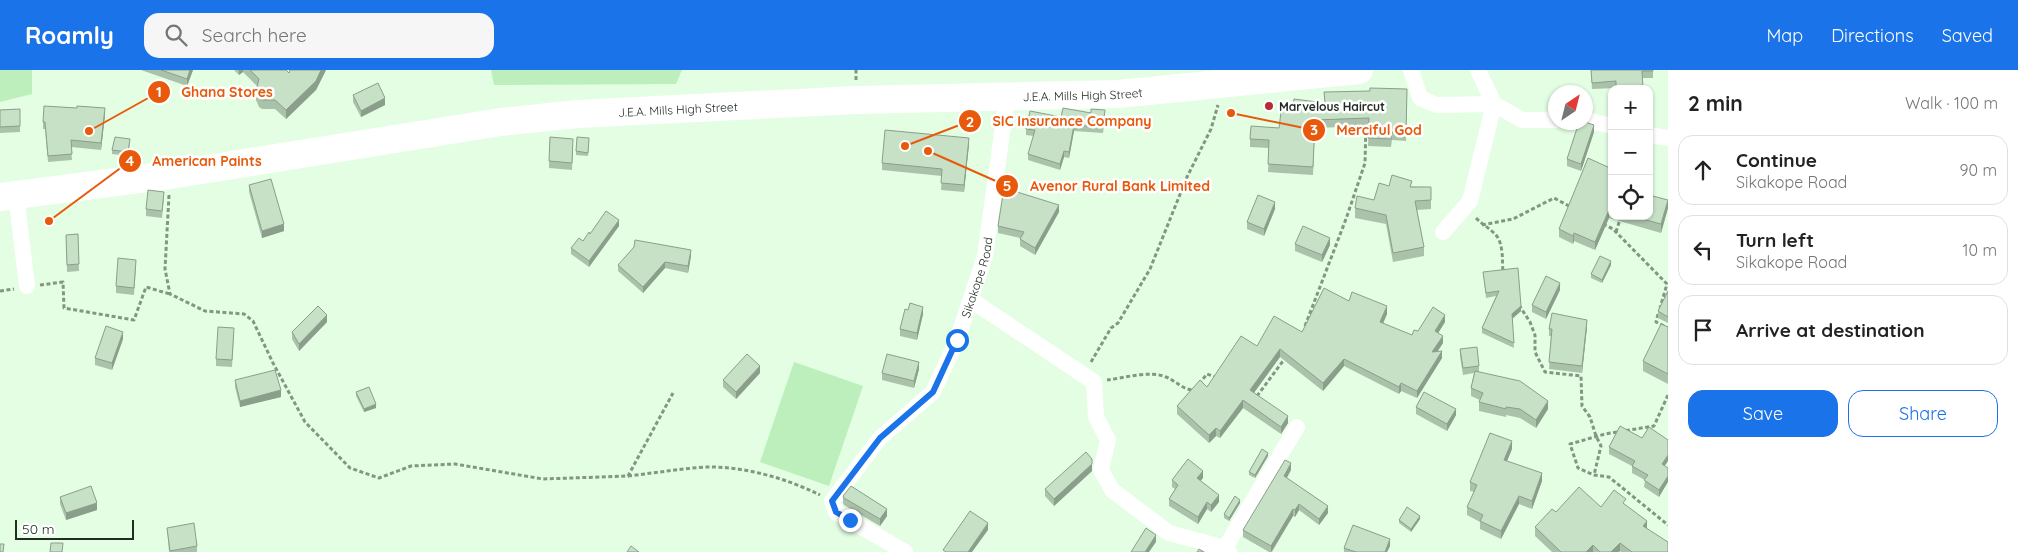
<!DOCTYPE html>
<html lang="en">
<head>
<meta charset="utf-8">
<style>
  :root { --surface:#fff; --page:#f6f6f6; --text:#222; --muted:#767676; --line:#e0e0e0; --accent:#1a73e8 }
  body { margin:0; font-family:Quicksand,sans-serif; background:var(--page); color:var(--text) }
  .controls { position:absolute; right:15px; top:15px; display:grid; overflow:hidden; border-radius:10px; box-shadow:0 1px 4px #0004 }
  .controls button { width:45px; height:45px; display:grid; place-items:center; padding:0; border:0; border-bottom:1px solid var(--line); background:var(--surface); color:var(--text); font:25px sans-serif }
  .compass { position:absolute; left:1548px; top:15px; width:45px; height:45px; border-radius:50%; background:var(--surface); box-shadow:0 1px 4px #0004; rotate:35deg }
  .scale { position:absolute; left:15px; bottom:12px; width:119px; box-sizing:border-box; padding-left:5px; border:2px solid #222c22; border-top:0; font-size:14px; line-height:18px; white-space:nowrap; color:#222c22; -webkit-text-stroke:4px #fff; paint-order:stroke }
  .stop { position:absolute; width:15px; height:15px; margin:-11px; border:4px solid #1a73e8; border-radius:50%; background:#fff }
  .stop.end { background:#1a73e8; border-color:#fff; box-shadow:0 1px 5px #0008 }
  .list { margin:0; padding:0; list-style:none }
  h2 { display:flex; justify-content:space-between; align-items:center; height:65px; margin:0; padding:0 20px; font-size:21px }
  h2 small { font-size:16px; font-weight:400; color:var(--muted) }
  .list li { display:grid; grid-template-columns:32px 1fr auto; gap:15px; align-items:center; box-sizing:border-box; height:70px; margin:0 10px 10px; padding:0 10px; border:1px solid var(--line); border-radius:15px }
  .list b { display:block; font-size:19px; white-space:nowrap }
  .list p { margin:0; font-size:16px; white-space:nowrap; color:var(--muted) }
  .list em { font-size:16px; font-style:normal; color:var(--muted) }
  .actions { display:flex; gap:10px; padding:15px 20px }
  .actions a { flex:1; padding:11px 0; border:1px solid var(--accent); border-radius:15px; text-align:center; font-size:18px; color:var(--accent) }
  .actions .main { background:var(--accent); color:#fff }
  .icon { flex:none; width:28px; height:28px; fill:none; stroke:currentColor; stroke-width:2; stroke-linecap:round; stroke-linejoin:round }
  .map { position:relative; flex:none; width:1668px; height:482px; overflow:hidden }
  header { display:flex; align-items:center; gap:30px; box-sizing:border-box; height:70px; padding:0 25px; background:var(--accent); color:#fff }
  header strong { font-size:24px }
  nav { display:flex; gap:28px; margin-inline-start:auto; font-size:18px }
  .search { width:350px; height:45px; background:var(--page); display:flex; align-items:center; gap:12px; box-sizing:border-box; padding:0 18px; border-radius:15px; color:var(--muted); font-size:19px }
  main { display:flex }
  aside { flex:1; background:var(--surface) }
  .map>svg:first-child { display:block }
  .green { fill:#bdefbd }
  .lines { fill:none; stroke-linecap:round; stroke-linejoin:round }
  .path { stroke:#839583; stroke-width:3; stroke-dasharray:4 2.5; stroke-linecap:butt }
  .street { stroke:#fff; stroke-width:16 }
  .highway { stroke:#fff; stroke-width:28 }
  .wall { fill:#abc2aa }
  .shaded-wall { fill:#8b9e8b }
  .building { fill:#c7e1c6; stroke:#8b9e8b }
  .route { stroke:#1a73e8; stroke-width:6 }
  .poi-dot { fill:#ba2a32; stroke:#fff; stroke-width:2 }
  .labels { text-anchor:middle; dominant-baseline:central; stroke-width:5; stroke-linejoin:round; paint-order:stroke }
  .street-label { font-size:12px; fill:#222c22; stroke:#fff }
  .poi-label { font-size:12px; font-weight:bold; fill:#222c22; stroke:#fff; text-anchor:start }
  .leader { fill:none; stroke:#e8590c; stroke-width:2 }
  .callout-dot { fill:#e8590c; stroke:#fff; stroke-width:2 }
  .mark-label { font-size:15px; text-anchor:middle; font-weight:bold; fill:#fff }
  .callout-label { font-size:14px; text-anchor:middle; font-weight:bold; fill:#e8590c; stroke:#fff; stroke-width:5; stroke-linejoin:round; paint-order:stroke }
</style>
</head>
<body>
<header>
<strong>Roamly</strong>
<div class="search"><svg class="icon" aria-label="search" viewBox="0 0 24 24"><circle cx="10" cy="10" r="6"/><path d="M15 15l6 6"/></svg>Search here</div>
<nav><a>Map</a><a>Directions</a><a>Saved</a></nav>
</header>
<main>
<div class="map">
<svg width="1668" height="482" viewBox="0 0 1668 482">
  <rect width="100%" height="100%" fill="#e3fee3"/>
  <g class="green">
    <path d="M 0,0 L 32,0 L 32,24 L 0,32 Z"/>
    <path d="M 491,0 L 682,0 L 676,14 L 494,15 Z"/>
    <path d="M 794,292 L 863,316 L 829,416 L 760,392 Z"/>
  </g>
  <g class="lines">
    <g class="path">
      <path d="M 856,10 L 856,0"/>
      <path d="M 169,125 L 165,199 L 170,224 L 205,241 L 244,244 L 253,251 L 273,293 L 305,352 L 350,398 L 379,408 L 411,396 L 455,394 L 543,409 L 628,406 L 673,323"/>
      <path d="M 1476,148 C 1482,154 1489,158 1495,164 C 1504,173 1502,191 1503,204"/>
      <path d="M 1603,154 L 1613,159 L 1667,214 L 1660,238"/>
      <path d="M 1482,155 L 1513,149 L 1554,128 L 1571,137"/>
      <path d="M 1616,162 L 1621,146"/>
      <path d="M 40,215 L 63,212 L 64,238 L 134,250 L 146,217 L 170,224"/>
      <path d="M 0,221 L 14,219"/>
      <path d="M 1519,235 L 1530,252 L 1535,265 L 1535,282 L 1545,302 L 1581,306 L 1582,336 L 1590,347 L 1596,366 L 1601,376 L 1594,405"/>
      <path d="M 1658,244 L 1656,252 L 1668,258"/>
      <path d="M 1305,256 L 1346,149 L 1365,93 L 1366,53"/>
      <path d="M 1091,292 L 1111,258 L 1118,253 L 1150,199 L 1187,107 L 1211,59 L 1218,35"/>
      <path d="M 1107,310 C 1124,308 1150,300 1166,307 C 1176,311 1183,320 1194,320"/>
      <path d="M 1199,314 L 1207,304 L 1216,307"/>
      <path d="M 1668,325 L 1654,356 L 1605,364 L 1570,374 L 1578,398 L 1594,405 L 1609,407 L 1668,455"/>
      <path d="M 1257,326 L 1286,287"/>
      <path d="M 628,406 C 654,403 679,399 705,397 C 743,396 786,408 820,425"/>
    </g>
    <g class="street">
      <path d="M 1411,0 L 1420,28 L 1436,35 L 1494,34 L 1470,131 L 1443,162"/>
      <path d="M 1478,0 L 1494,34 L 1522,50 L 1556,50"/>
      <path d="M 1586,50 L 1612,56"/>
      <path d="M 1649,65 L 1668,68"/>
      <path d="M 16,124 L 27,216"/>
      <path d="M 971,230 L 1094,312 L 1096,347 L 1108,370 L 1101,400 L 1112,420 L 1169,463 L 1225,478 L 1229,482"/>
      <path d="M 1225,478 L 1297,357"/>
      <path id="s1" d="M 905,482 L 836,442 L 832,431 L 880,368 L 933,322 L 957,270 L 985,186 L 1007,27"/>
    </g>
    <path class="highway" id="s2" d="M 0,127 L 170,105 L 501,52 L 577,44 L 856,30 L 1119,24 L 1359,0"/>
  </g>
  <g class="wall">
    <path d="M 141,0 L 193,0 L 187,16 Z"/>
    <path d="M 234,0 L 286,0 L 289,3 L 290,0 L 326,0 L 316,20 L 286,49 L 275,39 L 262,39 L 259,37 L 256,30 L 256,21 L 257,16 L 243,2 L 239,5 Z"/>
    <path d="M 1591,0 L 1653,0 L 1653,8 L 1642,8 L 1616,18 L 1592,19 Z"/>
    <path d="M 1407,19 L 1406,71 L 1392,70 L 1391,77 L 1368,76 L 1369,56 L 1315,58 L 1313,105 L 1268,102 L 1269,78 L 1250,77 L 1250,69 L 1279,58 L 1293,35 L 1324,33 L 1370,21 Z"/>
    <path d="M 353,25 L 385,35 L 361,47 L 353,32 Z"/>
    <path d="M 20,39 L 20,62 L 0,63 L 0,40 Z"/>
    <path d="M 105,45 L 101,80 L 71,77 L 72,90 L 48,92 L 45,59 L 43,59 L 43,52 Z"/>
    <path d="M 1061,47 L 1105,47 L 1103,63 L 1074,61 L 1069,88 L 1064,87 L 1060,100 L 1028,90 L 1028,84 L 1034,66 L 1026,65 L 1026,59 Z"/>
    <path d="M 1594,62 L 1581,101 L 1567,96 L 1567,89 Z"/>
    <path d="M 130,72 L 128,86 L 112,84 L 112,80 Z"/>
    <path d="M 589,72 L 588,86 L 576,85 L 576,81 Z"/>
    <path d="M 969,74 L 964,122 L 941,120 L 942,106 L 882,100 L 882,93 Z"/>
    <path d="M 573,76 L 572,100 L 549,98 L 549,91 Z"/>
    <path d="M 1612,99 L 1612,146 L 1649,146 L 1668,138 L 1661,163 L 1609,148 L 1595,180 L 1574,171 L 1573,174 L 1559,167 L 1559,159 Z"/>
    <path d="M 249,115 L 284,161 L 262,168 L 249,122 Z"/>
    <path d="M 1389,116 L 1431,117 L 1431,139 L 1417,140 L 1424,177 L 1424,186 L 1393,192 L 1386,154 L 1355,148 L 1355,138 L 1374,130 Z"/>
    <path d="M 164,128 L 162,148 L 146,146 L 146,139 Z"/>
    <path d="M 1275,139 L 1264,166 L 1247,159 L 1247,152 Z"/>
    <path d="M 1059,142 L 1035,185 L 1020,176 L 1020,168 L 998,163 L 998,156 Z"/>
    <path d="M 619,156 L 589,197 L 571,184 L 571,178 L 583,171 L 590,164 Z"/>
    <path d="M 78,164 L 79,201 L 67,202 L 66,165 Z"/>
    <path d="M 1295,174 L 1330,175 L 1322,192 L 1295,181 Z"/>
    <path d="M 691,186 L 688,203 L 665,198 L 643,223 L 618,201 L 618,195 Z"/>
    <path d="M 1611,195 L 1602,213 L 1591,208 L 1591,204 Z"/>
    <path d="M 136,197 L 134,225 L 116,223 L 116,216 Z"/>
    <path d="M 1483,202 L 1521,241 L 1512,249 L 1514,278 L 1482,263 L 1482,258 L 1496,226 L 1486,228 Z"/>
    <path d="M 1560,220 L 1546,249 L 1532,242 L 1532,235 Z"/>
    <path d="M 1668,221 L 1668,253 L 1658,248 L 1658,241 Z"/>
    <path d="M 1349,231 L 1387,244 L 1383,254 L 1412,265 L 1418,261 L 1445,252 L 1438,263 L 1443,273 L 1438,281 L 1442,288 L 1417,328 L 1401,321 L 1399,324 L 1344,296 L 1323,321 L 1280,287 L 1254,323 L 1288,353 L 1281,364 L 1243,338 L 1220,368 L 1216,366 L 1209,373 L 1177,344 L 1177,336 L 1207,317 L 1257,276 L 1302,262 Z"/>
    <path d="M 923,244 L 917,270 L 900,266 L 900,259 Z"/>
    <path d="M 327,252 L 299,281 L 292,269 L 292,262 Z"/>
    <path d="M 1587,257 L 1582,303 L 1549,299 L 1551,266 L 1549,266 L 1549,259 Z"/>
    <path d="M 1668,257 L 1668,314 L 1643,301 L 1643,291 Z"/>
    <path d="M 234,265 L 232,297 L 216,296 L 216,289 Z"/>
    <path d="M 123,269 L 112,300 L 95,295 L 95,288 Z"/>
    <path d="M 1460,279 L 1479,296 L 1479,302 L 1548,339 L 1536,358 L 1520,348 L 1506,345 L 1506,347 L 1479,341 L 1479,332 L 1480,330 L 1471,326 L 1471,318 L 1474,303 L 1463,305 L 1460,286 Z"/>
    <path d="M 919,299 L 914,318 L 882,310 L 882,303 Z"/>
    <path d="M 760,303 L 736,329 L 723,317 L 723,310 Z"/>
    <path d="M 235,310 L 281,327 L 240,337 L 235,317 Z"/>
    <path d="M 356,322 L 376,338 L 364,342 L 356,326 Z"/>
    <path d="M 1416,337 L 1456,345 L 1447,361 L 1416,344 Z"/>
    <path d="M 1609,377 L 1665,396 L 1659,427 L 1644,417 L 1645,410 L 1632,403 L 1632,396 L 1609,384 Z"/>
    <path d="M 1512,379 L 1507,391 L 1542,411 L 1532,439 L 1519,434 L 1501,469 L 1480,459 L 1480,452 L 1467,445 L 1467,437 L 1474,422 L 1470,421 L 1470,412 Z"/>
    <path d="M 1268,386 L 1255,408 L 1249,405 L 1249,402 Z"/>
    <path d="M 1092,389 L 1092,401 L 1054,436 L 1045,426 L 1045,419 Z"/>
    <path d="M 1291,400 L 1287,408 L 1328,443 L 1319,455 L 1299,440 L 1295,447 L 1293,446 L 1272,482 L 1269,482 L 1243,467 L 1243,460 Z"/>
    <path d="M 1203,408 L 1200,411 L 1219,432 L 1211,442 L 1207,439 L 1198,454 L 1169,436 L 1169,429 L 1175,419 L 1172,417 L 1172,410 Z"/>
    <path d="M 843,426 L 887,446 L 880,456 L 844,435 L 843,433 Z"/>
    <path d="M 60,427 L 97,440 L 66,450 L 60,434 Z"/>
    <path d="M 1240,433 L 1229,451 L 1224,448 L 1224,444 Z"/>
    <path d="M 1626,435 L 1668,482 L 1621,482 L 1620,481 L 1619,482 L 1552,482 L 1535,466 L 1535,457 L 1556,442 L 1601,437 Z"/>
    <path d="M 1420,449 L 1411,462 L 1399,453 L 1399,450 Z"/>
    <path d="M 167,458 L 197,476 L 197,482 L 169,482 Z"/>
    <path d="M 1390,476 L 1387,482 L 1344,482 L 1344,478 Z"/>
  </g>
  <g class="shaded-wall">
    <path d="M 190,0 L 193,0 L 187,16 L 187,9 Z"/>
    <path d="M 239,0 L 243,0 L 243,2 L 239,5 Z"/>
    <path d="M 321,0 L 326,0 L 316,20 L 286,49 L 286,40 Z"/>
    <path d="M 385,28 L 385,35 L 361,47 L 361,41 Z"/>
    <path d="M 105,38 L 105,45 L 101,80 L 101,73 Z"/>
    <path d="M 1074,55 L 1074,61 L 1069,88 L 1069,82 Z"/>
    <path d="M 1594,55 L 1594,62 L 1581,101 L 1581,94 Z"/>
    <path d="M 969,68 L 969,74 L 964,122 L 964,115 Z"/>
    <path d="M 1064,81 L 1064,87 L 1060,100 L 1060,94 Z"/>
    <path d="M 1668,130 L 1668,138 L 1661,163 L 1661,154 Z"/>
    <path d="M 1275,132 L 1275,139 L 1264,166 L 1264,159 Z"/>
    <path d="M 1059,135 L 1059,142 L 1035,185 L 1035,178 Z"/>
    <path d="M 1609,140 L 1609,148 L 1595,180 L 1595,172 Z"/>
    <path d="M 619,150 L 619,156 L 589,197 L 589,191 Z"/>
    <path d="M 284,154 L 284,161 L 262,168 L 262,161 Z"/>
    <path d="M 1574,163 L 1574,171 L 1573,174 L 1573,166 Z"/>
    <path d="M 1330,168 L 1330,175 L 1322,192 L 1322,185 Z"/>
    <path d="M 691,180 L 691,186 L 688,203 L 688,196 Z"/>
    <path d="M 1611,191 L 1611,195 L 1602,213 L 1602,210 Z"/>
    <path d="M 665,192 L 665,198 L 643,223 L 643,217 Z"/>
    <path d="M 1560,213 L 1560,220 L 1546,249 L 1546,242 Z"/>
    <path d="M 1387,236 L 1387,244 L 1380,260 L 1380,252 Z"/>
    <path d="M 1521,236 L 1521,241 L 1512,249 L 1512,244 Z"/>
    <path d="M 923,237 L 923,244 L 917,270 L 917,263 Z"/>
    <path d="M 327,245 L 327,252 L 299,281 L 299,274 Z"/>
    <path d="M 1445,245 L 1445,252 L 1435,268 L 1435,261 Z"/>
    <path d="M 1587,250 L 1587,257 L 1582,303 L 1582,296 Z"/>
    <path d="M 123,262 L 123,269 L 112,300 L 112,293 Z"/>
    <path d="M 1443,266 L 1443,273 L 1432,289 L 1432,282 Z"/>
    <path d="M 1280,279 L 1280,287 L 1250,328 L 1250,320 Z"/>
    <path d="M 1442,281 L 1442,288 L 1417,328 L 1417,321 Z"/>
    <path d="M 1344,289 L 1344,296 L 1323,321 L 1323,313 Z"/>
    <path d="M 919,292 L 919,299 L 914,318 L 914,311 Z"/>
    <path d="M 760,296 L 760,303 L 736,329 L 736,322 Z"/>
    <path d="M 1401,313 L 1401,321 L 1399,324 L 1399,317 Z"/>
    <path d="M 281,320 L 281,327 L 240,337 L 240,331 Z"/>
    <path d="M 1243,330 L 1243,338 L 1220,368 L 1220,361 Z"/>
    <path d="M 1548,331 L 1548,339 L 1536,358 L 1536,350 Z"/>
    <path d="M 376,334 L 376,338 L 364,342 L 364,339 Z"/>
    <path d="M 1456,339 L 1456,345 L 1447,361 L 1447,354 Z"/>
    <path d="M 1288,346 L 1288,353 L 1281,364 L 1281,357 Z"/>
    <path d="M 1216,358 L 1216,366 L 1209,373 L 1209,365 Z"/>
    <path d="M 1512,371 L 1512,379 L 1504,398 L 1504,390 Z"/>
    <path d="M 1268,383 L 1268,386 L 1255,408 L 1255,405 Z"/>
    <path d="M 1668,385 L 1668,391 L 1662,400 L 1662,394 Z"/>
    <path d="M 1291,393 L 1291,400 L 1284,412 L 1284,406 Z"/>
    <path d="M 1092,394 L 1092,401 L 1054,436 L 1054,429 Z"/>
    <path d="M 1203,401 L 1203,408 L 1197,415 L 1197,408 Z"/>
    <path d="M 1542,403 L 1542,411 L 1532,439 L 1532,431 Z"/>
    <path d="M 1668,406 L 1668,412 L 1659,427 L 1659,420 Z"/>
    <path d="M 1219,425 L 1219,432 L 1211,442 L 1211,435 Z"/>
    <path d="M 1519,426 L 1519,434 L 1501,469 L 1501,461 Z"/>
    <path d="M 1240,430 L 1240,433 L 1229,451 L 1229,448 Z"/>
    <path d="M 1207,432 L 1207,439 L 1198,454 L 1198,447 Z"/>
    <path d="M 97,433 L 97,440 L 66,450 L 66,443 Z"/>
    <path d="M 1299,434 L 1299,440 L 1295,447 L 1295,440 Z"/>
    <path d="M 1328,436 L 1328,443 L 1319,455 L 1319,449 Z"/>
    <path d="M 887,439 L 887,446 L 880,456 L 880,449 Z"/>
    <path d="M 1293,439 L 1293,446 L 1271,482 L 1271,476 Z"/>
    <path d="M 1420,446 L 1420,449 L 1411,462 L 1411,459 Z"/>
    <path d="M 1647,451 L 1647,459 L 1643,456 Z"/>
    <path d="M 988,453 L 988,460 L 972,482 L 968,482 Z"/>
    <path d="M 1156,465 L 1156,472 L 1149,482 L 1145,482 Z"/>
    <path d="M 1390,469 L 1390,476 L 1387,482 L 1385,482 Z"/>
    <path d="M 1620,473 L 1620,481 L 1619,482 L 1611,482 Z"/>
    <path d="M 1593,475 L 1593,482 L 1586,482 Z"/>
  </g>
  <g class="building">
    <path d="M 161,0 L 190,0 L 187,9 Z"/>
    <path d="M 250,0 L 286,0 L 289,3 L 290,0 L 321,0 L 316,11 L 286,40 L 275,30 L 262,30 L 259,28 L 256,21 L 259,9 Z"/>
    <path d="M 1591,0 L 1653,0 L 1653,1 L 1642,1 L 1643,19 L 1616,19 L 1616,11 L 1592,13 Z"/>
    <path d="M 378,13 L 385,28 L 361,41 L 353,25 Z"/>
    <path d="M 1370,18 L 1407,19 L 1406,63 L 1392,62 L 1391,69 L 1368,68 L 1369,48 L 1315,50 L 1313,97 L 1268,94 L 1269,70 L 1250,69 L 1251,56 L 1279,58 L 1282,34 L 1293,35 L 1294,29 L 1325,33 L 1324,22 L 1370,21 Z"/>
    <path d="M 44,36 L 77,38 L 77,36 L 105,38 L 101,73 L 71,70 L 72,84 L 48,86 L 45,52 L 43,52 Z"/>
    <path d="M 1063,38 L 1091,43 L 1091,39 L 1105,40 L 1103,57 L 1074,55 L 1069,82 L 1064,81 L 1060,94 L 1028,84 L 1035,60 L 1026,59 L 1030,41 L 1061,47 Z"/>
    <path d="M 20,39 L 20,56 L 0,57 L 0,40 Z"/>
    <path d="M 1579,52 L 1585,52 L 1594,55 L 1581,94 L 1567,89 Z"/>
    <path d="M 885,60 L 969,68 L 964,115 L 941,113 L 942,99 L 882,93 Z"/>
    <path d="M 115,67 L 130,69 L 128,82 L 112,80 Z"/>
    <path d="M 550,67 L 573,69 L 572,93 L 549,91 Z"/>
    <path d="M 577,67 L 589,68 L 588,83 L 576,81 Z"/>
    <path d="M 1588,88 L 1612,99 L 1612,141 L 1609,140 L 1595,172 L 1574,163 L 1573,166 L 1559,159 Z"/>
    <path d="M 1392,105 L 1412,111 L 1410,117 L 1431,117 L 1431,130 L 1415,131 L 1424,177 L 1393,183 L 1386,145 L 1355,138 L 1357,126 L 1374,130 L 1379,113 L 1389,116 Z"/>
    <path d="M 271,109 L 284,154 L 262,161 L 249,115 Z"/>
    <path d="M 1004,118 L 1059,135 L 1035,178 L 1020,169 L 1024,162 L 998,156 Z"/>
    <path d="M 148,120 L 164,122 L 162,141 L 146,139 Z"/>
    <path d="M 1258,125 L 1275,132 L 1264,159 L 1247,152 Z"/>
    <path d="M 1649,125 L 1668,130 L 1661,154 L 1631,146 L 1649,146 Z"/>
    <path d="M 606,141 L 619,150 L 589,191 L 571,178 L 579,168 L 583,171 L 589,162 L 590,164 Z"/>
    <path d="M 1303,156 L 1330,168 L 1322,185 L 1295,174 Z"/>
    <path d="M 78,164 L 79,194 L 67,195 L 66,165 Z"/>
    <path d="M 635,170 L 691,180 L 688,196 L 665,192 L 643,217 L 618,195 L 634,177 Z"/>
    <path d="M 1600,186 L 1611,191 L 1602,210 L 1591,204 Z"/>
    <path d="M 118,188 L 136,190 L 134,218 L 116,216 Z"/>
    <path d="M 1518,198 L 1521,236 L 1512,244 L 1514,273 L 1482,258 L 1499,221 L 1486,223 L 1483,202 Z"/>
    <path d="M 1546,206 L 1560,213 L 1546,242 L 1532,235 Z"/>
    <path d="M 1324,218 L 1349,231 L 1352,222 L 1387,236 L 1380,252 L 1412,265 L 1414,260 L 1418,261 L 1433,237 L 1445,245 L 1435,261 L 1443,266 L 1432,282 L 1442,281 L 1417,321 L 1401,313 L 1399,317 L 1344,289 L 1323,313 L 1280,279 L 1250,320 L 1288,346 L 1281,357 L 1243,330 L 1220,361 L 1216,358 L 1209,365 L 1177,336 L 1200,310 L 1207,317 L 1241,266 L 1257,276 L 1274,246 L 1302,262 Z"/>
    <path d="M 1668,221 L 1668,247 L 1658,241 Z"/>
    <path d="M 910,233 L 923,237 L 917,263 L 900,259 L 905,239 L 908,240 Z"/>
    <path d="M 318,236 L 327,245 L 299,274 L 292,262 Z"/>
    <path d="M 1552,243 L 1587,250 L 1582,296 L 1549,292 L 1552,259 L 1549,259 Z"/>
    <path d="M 1661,254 L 1668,257 L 1668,304 L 1643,291 Z"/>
    <path d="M 106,256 L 123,262 L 112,293 L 95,288 Z"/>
    <path d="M 218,257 L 234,258 L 232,290 L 216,289 Z"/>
    <path d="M 1477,277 L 1479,296 L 1463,298 L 1460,279 Z"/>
    <path d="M 747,284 L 760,296 L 736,322 L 723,310 Z"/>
    <path d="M 887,284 L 919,292 L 914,311 L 882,303 Z"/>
    <path d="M 275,300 L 281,320 L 240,331 L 235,310 Z"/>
    <path d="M 1475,301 L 1520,311 L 1548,331 L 1536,350 L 1520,339 L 1506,337 L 1506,339 L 1479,332 L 1483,323 L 1471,318 Z"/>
    <path d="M 369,317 L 376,334 L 364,339 L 356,322 Z"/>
    <path d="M 1424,322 L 1456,339 L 1447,354 L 1416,337 Z"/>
    <path d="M 1620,356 L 1642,368 L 1649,357 L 1668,370 L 1668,385 L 1662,394 L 1668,398 L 1668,406 L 1659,420 L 1644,410 L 1648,405 L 1632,396 L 1635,391 L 1609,377 Z"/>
    <path d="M 1490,363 L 1512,371 L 1504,390 L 1542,403 L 1532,431 L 1519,426 L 1501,461 L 1480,451 L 1483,445 L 1467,437 L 1477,415 L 1470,412 Z"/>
    <path d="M 1262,379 L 1268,383 L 1255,405 L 1249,402 Z"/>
    <path d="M 1086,382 L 1092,389 L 1092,394 L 1054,429 L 1045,419 Z"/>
    <path d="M 1188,389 L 1203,401 L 1197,408 L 1219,425 L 1211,435 L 1207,432 L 1198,447 L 1169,429 L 1178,415 L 1172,410 Z"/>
    <path d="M 1285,390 L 1291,393 L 1284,406 L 1328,436 L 1319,449 L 1299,434 L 1295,440 L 1293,439 L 1271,476 L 1243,460 Z"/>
    <path d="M 91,416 L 97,433 L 66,443 L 60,427 Z"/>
    <path d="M 851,416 L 887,439 L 880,449 L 844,428 L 843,426 Z"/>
    <path d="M 1579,417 L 1601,437 L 1614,420 L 1626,429 L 1623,433 L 1647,451 L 1643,456 L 1668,472 L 1668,482 L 1632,482 L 1620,473 L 1611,482 L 1600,482 L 1593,475 L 1586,482 L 1561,482 L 1535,457 L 1552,439 L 1556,442 Z"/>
    <path d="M 1235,426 L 1240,430 L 1229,448 L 1224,444 Z"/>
    <path d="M 1407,437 L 1420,446 L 1411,459 L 1399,450 Z"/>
    <path d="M 970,441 L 988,453 L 968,482 L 946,482 L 943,480 Z"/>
    <path d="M 194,453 L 197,476 L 170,481 L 167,458 Z"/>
    <path d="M 1353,455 L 1390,469 L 1385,482 L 1356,482 L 1344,478 Z"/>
    <path d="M 1146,458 L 1156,465 L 1145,482 L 1131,482 Z"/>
    <path d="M 51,473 L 63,473 L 62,482 L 50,482 Z"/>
    <path d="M 0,474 L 4,474 L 3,482 L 0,482 Z"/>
    <path d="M 631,476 L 639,482 L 627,482 Z"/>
    <path d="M 1199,479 L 1204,482 L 1197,482 Z"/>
  </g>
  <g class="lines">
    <path class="route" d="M 850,450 L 836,442 L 832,431 L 880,368 L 933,322 L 957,270"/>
  </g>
  <circle class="poi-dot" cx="1269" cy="36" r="5"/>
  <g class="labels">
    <g class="street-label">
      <text stroke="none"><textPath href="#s2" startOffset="1089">J.E.A. Mills High Street</textPath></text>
      <text stroke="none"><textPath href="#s2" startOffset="684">J.E.A. Mills High Street</textPath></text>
      <text stroke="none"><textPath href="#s1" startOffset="364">Sikakope Road</textPath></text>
    </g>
    <g class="poi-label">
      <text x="1279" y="36">Marvelous Haircut</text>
    </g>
  </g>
  <path class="leader" d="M89 61L159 22M905 76L970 51M1231 43L1314 60M49 151L130 91M928 81L1007 116"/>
  <g class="callout-dot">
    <circle cx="89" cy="61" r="5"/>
    <circle cx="905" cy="76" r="5"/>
    <circle cx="1231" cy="43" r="5"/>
    <circle cx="49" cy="151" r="5"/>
    <circle cx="928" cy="81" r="5"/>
    <circle cx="159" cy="22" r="12"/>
    <circle cx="970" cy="51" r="12"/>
    <circle cx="1314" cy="60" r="12"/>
    <circle cx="130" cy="91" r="12"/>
    <circle cx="1007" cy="116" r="12"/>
  </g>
  <g class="mark-label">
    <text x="159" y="27">1</text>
    <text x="970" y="57">2</text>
    <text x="1314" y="65">3</text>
    <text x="130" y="96">4</text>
    <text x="1007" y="121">5</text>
  </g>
  <g class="callout-label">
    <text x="227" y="27">Ghana Stores</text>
    <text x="1072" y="56">SIC Insurance Company</text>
    <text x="1379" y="65">Merciful God</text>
    <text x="207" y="96">American Paints</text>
    <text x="1120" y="121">Avenor Rural Bank Limited</text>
  </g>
</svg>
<div class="controls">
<button>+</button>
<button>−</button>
<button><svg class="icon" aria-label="locate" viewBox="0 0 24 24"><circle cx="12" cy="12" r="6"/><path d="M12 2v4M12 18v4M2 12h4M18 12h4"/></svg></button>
</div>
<svg class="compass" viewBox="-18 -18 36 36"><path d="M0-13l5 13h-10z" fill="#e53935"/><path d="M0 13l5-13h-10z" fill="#767676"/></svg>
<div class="scale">50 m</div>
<div class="stop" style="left:957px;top:270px"></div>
<div class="stop end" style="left:850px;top:450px"></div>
</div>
<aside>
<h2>2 min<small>Walk · 100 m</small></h2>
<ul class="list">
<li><svg class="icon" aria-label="ahead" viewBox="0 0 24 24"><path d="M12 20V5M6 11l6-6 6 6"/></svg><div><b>Continue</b><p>Sikakope Road</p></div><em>90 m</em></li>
<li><svg class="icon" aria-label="left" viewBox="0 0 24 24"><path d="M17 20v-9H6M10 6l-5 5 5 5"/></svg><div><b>Turn left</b><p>Sikakope Road</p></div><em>10 m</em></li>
<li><svg class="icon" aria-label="arrive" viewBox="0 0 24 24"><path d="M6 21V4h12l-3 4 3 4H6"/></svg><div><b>Arrive at destination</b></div></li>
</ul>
<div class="actions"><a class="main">Save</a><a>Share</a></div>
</aside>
</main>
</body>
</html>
